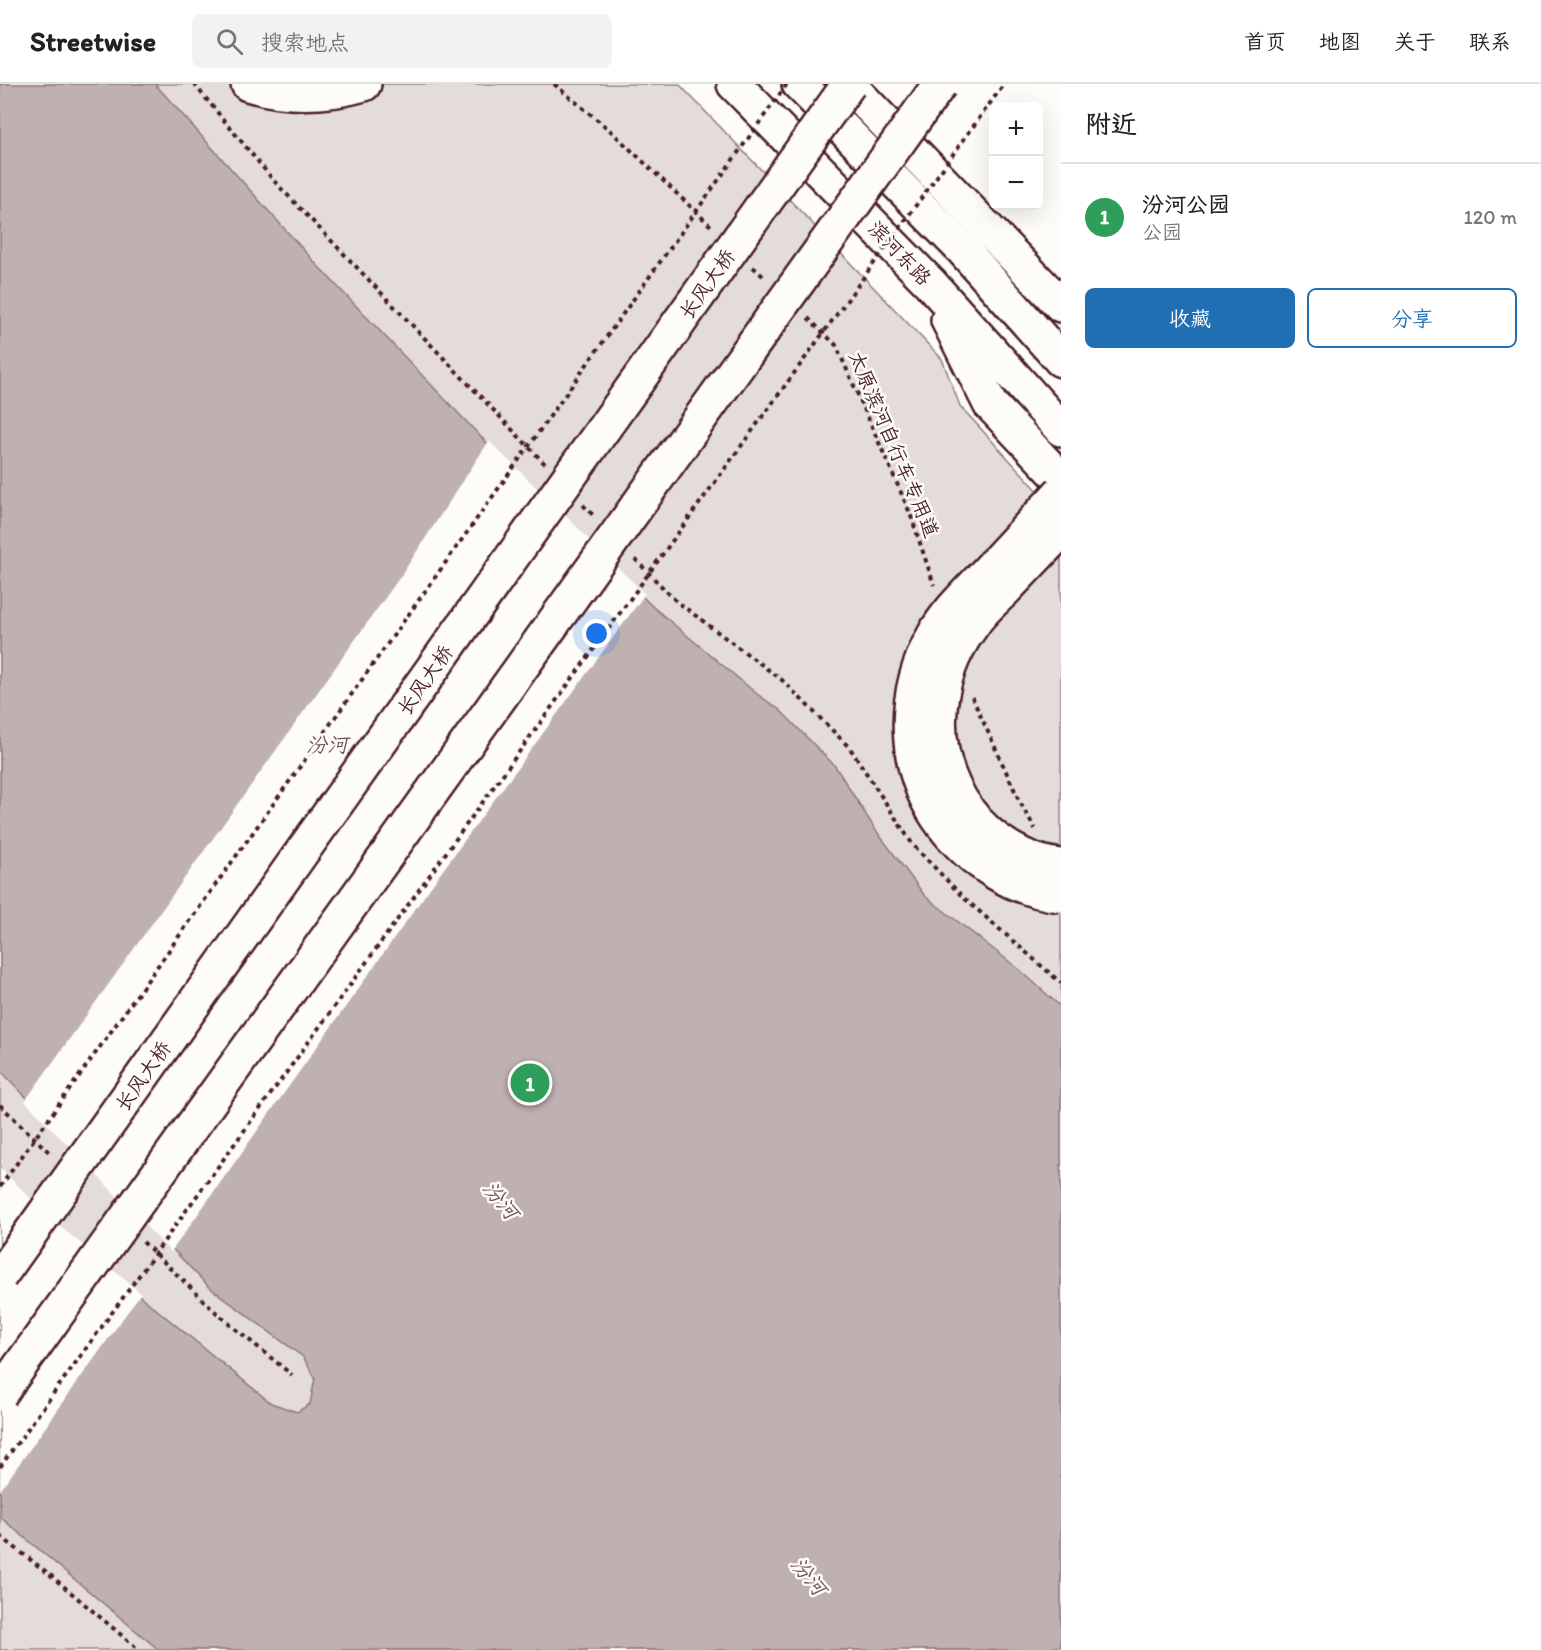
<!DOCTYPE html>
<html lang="zh">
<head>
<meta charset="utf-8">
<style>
  :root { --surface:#fff; --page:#f2f2f2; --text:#222; --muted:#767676; --line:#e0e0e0; --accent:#1f6fb2 }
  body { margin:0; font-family:Itim,"LXGW WenKai TC",sans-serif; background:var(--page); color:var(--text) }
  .controls { position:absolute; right:18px; top:18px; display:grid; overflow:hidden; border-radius:9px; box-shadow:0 6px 24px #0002 }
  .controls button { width:54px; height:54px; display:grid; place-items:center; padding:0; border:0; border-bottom:2px solid var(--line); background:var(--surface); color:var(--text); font:30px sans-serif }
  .you { position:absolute; left:597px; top:550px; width:21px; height:21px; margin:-15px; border:4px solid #fff; border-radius:50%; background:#1a73e8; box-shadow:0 0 0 9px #1a73e833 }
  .badge { display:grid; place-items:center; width:39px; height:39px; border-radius:50%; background:var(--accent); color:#fff; font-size:20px; font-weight:700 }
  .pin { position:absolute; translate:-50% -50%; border:3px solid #fff; box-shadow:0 2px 6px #0006 }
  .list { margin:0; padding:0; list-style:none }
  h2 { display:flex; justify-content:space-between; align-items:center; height:78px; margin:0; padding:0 24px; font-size:26px }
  h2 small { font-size:20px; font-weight:400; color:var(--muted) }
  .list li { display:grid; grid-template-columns:39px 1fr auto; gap:18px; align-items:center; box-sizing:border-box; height:108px; padding:0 24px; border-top:2px solid var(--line) }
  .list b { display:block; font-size:22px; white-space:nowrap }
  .list p { margin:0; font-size:20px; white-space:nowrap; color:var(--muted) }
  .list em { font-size:20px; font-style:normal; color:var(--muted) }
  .actions { display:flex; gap:12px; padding:18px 24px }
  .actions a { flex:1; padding:14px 0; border:2px solid var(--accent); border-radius:9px; text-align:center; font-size:21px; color:var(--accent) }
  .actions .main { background:var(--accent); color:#fff }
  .icon { flex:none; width:33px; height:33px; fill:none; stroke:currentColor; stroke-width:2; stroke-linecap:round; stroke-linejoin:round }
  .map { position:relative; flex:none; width:1061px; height:1566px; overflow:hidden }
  header { display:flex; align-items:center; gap:36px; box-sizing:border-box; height:84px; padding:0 30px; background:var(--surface); border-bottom:2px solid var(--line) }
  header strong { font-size:28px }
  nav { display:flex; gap:33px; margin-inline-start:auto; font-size:21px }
  .search { width:420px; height:54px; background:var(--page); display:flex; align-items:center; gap:15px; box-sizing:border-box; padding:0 21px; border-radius:9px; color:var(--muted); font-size:22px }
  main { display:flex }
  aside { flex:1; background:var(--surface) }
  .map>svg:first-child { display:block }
  .green { fill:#e3dcda; stroke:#967e82; stroke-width:1.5 }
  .water { fill:#c0b1b1; stroke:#91777b; stroke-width:1.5 }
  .pier { fill:#fdfcf7 }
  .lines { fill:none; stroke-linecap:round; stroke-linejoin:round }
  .trunk-casing { stroke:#4a1f2b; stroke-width:38 }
  .path { stroke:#4a1f2b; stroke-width:4; stroke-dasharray:4.5 4.5; stroke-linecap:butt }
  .trunk { stroke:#fdfcf7; stroke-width:33 }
  .trunk-bridge-casing { stroke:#4a1f2b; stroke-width:38; stroke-linecap:butt }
  .path-bridge { stroke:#4a1f2b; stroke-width:4; stroke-dasharray:4.5 4.5; stroke-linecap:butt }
  .trunk-bridge { stroke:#fdfcf7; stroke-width:33 }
  .labels { text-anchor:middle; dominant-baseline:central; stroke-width:5; stroke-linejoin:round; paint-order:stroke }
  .street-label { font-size:20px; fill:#4a1f2b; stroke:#fdfcf7 }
  .water-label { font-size:21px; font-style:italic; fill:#73525a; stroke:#fdfcf7 }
</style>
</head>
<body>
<header>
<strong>Streetwise</strong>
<div class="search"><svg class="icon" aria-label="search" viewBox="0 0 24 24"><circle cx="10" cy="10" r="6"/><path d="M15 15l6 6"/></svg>搜索地点</div>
<nav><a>首页</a><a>地图</a><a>关于</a><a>联系</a></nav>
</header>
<main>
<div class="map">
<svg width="1061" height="1566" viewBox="0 0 1061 1566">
  <rect width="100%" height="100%" fill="#fdfcf7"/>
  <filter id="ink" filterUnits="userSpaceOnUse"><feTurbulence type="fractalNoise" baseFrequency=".0167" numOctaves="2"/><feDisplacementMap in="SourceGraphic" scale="12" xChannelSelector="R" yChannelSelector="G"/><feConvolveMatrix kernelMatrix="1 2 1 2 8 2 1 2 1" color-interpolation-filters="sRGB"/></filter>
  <g filter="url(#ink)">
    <path class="green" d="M 0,0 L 679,0 L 942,275 L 960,322 L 1061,432 L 1061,1566 L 0,1566 Z"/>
    <path class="water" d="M 0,0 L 155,0 L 317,181 L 481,353 L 653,523 L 757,610 L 780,626 L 835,682 L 875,745 L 925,812 L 1020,886 L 1061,923 L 1061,1562 L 1041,1566 L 159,1566 L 0,1433 L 0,1087 L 53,1141 L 271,1319 L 297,1328 L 310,1320 L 315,1294 L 303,1273 L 209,1203 L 0,986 Z"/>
    <g class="pier">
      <path d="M 489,357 L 645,510 L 440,790 L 171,1168 L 25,1017 L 400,493 Z"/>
      <path d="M 0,1084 L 55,1138 L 141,1209 L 0,1407 Z"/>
    </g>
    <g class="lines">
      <defs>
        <g id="trunk">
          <path d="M 248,0 C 287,12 325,11 364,0"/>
          <path d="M 734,0 L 930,199 L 1061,345"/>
          <path d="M 799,0 L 964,167 L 1061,276"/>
          <path d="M 848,0 L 1061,221"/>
          <path d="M 948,236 L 990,320 L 1061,395"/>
        </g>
      </defs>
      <use href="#trunk" class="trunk-casing"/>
      <g class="path">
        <path d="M 194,0 L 274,97 L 545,380"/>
        <path d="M 554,0 L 612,48 L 713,144"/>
        <path d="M 753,183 L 765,194"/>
        <path d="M 808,234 L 836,261 L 910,429 L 934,501"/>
        <path d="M 583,421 L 595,433"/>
        <path d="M 635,475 L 676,517 L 782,596 L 850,664 L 913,761 L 964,814 L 1061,899"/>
        <path d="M 972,613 L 1020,718 L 1035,745"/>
        <path d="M 0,1021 L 51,1070"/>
        <path d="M 143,1158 L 220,1232 L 292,1291"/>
        <path d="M 0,1452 L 49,1490 L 139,1566"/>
      </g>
      <use href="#trunk" class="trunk"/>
      <defs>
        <g id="trunk-bridge">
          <path d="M 1061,408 C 1035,436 1009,464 983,492 C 966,510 946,529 934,551 C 900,611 902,686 943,741 C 971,778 1013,806 1061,811"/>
          <path d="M 1061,447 C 1042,467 1023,487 1004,507 C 993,517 981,528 973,540 C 931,596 927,671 969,728 C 990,756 1026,779 1061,782"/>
          <path d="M 0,1192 L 849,0"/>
          <path d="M 0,1310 L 940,0"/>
        </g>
      </defs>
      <use href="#trunk-bridge" class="trunk-bridge-casing"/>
      <g class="path-bridge">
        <path d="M 0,1103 L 787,0"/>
        <path d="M 0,1383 L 1004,0"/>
      </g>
      <use href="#trunk-bridge" class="trunk-bridge"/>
    </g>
  </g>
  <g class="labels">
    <g class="street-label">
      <text transform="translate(900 169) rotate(46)">滨河东路</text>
      <text transform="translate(707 200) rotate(-55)">长风大桥</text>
      <text transform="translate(894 360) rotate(67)">太原滨河自行车专用道</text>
      <text transform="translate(425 596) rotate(-55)">长风大桥</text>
      <text transform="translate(143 992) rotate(-55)">长风大桥</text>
    </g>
    <g class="water-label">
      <text x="327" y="660">汾河</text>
      <text transform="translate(501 1116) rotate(51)">汾河</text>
      <text transform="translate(809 1492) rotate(51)">汾河</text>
    </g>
  </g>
</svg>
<div class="controls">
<button>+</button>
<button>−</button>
</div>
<div class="you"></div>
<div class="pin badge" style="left:530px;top:999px;background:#2e9e5b">1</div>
</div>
<aside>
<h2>附近<small></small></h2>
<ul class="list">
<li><span class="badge" style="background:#2e9e5b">1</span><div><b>汾河公园</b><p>公园</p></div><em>120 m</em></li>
</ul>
<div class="actions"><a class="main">收藏</a><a>分享</a></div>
</aside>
</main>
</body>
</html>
